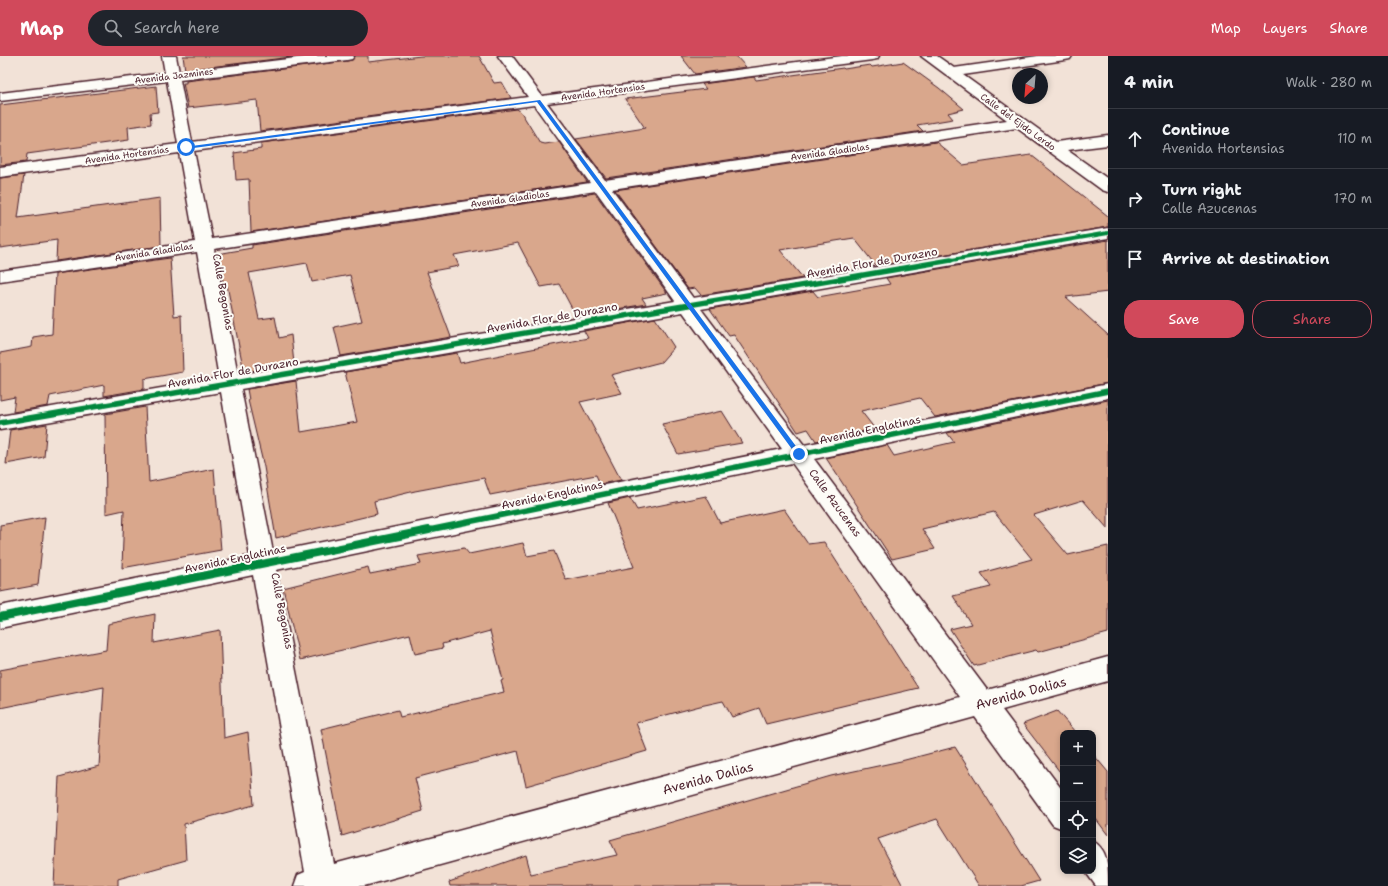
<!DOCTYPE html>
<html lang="en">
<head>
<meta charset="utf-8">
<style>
  :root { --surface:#171b24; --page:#20242c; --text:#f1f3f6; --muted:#9ea1a6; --line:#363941; --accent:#d1495b }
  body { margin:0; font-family:"Shantell Sans",sans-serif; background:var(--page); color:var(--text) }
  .controls { position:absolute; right:12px; bottom:12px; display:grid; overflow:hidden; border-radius:8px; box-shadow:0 2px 6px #0003 }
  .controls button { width:36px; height:36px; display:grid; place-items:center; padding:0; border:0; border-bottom:1px solid var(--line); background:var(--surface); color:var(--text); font:20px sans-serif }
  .compass { position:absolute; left:1012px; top:12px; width:36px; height:36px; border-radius:50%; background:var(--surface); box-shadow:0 2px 6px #0003; rotate:206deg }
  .stop { position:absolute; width:12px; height:12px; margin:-9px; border:3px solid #1a73e8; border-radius:50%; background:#fff }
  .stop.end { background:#1a73e8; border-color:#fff; box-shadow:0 1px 4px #0008 }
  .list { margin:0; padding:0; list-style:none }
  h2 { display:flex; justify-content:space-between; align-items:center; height:52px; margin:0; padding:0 16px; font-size:17px }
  h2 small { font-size:13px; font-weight:400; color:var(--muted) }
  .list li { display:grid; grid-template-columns:26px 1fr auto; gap:12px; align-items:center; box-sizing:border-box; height:60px; padding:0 16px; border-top:1px solid var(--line) }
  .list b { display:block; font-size:15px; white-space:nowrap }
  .list p { margin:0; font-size:13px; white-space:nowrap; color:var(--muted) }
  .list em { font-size:13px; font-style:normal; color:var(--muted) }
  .actions { display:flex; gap:8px; padding:12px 16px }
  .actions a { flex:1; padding:9px 0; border:1px solid var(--accent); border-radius:16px; text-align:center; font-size:14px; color:var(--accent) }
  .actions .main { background:var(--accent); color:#fff }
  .icon { flex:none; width:22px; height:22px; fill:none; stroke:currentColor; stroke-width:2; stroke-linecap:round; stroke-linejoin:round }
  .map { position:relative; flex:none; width:1108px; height:830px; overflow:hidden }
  header { display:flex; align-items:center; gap:24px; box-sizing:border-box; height:56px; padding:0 20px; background:var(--accent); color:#fff }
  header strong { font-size:19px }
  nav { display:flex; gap:22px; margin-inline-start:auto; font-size:14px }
  .search { width:280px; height:36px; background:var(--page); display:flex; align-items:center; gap:10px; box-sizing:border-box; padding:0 14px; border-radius:22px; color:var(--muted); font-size:15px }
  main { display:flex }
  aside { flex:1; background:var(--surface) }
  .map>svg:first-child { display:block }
  .building { fill:#d9a78c; stroke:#4a1f2b }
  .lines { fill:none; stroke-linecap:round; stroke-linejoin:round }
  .minor-casing { stroke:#4a1f2b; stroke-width:3 }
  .minor { fill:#fdfcf7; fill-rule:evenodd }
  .cycleway-far2-casing { stroke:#fdfcf7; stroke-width:5.5 }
  .cycleway-far1-casing { stroke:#fdfcf7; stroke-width:8 }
  .cycleway-casing { stroke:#fdfcf7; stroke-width:10 }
  .cycleway-far2 { stroke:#00873e; stroke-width:4 }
  .cycleway-far1 { stroke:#00873e; stroke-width:5.5 }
  .cycleway { stroke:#00873e; stroke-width:8 }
  .route { fill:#1a73e8 }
  .labels { text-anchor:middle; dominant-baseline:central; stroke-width:4; stroke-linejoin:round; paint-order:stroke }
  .far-street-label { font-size:9px; fill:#4a1f2b; stroke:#fdfcf7 }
  .street-label { font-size:11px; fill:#4a1f2b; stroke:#fdfcf7 }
  .near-street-label { font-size:13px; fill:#4a1f2b; stroke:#fdfcf7 }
</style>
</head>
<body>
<header>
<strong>Map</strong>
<div class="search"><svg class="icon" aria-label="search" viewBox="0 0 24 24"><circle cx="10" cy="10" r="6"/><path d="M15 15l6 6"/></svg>Search here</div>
<nav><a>Map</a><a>Layers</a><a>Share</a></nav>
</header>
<main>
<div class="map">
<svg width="1108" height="830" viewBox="0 0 1108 830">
  <rect width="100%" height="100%" fill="#f2e2d7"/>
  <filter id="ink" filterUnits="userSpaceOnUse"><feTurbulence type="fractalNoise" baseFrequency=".025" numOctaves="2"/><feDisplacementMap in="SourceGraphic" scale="8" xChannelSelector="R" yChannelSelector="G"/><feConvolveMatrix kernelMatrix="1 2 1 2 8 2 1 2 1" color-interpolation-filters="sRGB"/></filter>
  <g filter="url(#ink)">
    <g class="building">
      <path d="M 183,0 L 300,0 L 185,14 Z"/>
      <path d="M 355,0 L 368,0 L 368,6 L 421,0 L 479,0 L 494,27 L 502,26 L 511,42 L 260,75 L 257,44 L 188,52 L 183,27 L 186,27 L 186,25 L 347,5 L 352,4 Z"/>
      <path d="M 681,0 L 736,0 L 746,11 L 695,18 Z"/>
      <path d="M 903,6 L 939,32 L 964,53 L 948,57 L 953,63 L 917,69 L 923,75 L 606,122 L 576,83 L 645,72 L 625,43 L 706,33 L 702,28 L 754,21 L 756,24 L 843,12 L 844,13 L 870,9 L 872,11 Z"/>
      <path d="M 156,30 L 158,56 L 150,57 L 151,68 L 128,71 L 129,84 L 27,98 L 26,106 L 0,109 L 0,49 Z"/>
      <path d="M 517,53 L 521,56 L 540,87 L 544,88 L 559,86 L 587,126 L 251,176 L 249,123 L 236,124 L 234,97 L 261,93 L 261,87 Z"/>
      <path d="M 936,86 L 963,109 L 1031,99 L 1108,160 L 1108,171 L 876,210 L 854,182 L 780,194 L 803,222 L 701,239 L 695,232 L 688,233 L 615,134 Z"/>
      <path d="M 24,119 L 18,162 L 160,142 L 161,190 L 56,205 L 57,184 L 0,192 L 0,122 Z"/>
      <path d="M 595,137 L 667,237 L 642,242 L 646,248 L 576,260 L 559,228 L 541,231 L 518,187 L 454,199 L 459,210 L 427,216 L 451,281 L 341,300 L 334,271 L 362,265 L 350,219 L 312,226 L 307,207 L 249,217 L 259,263 L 275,261 L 279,282 L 291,279 L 294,308 L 244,316 L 227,229 L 224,229 L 217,198 L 252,192 L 252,189 Z"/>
      <path d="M 1108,184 L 1108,236 L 1066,241 L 1108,279 L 1108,327 L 935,361 L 920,342 L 861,355 L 875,373 L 816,385 L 808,373 L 798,376 L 734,279 L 729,280 L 710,253 L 813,235 L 818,241 L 890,228 L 886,222 Z"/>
      <path d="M 170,202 L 174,260 L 181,259 L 183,316 L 144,323 L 144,333 L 104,340 L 104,329 L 50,340 L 48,350 L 13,356 L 15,341 L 0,344 L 0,297 L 32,291 L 33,281 L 52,278 L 55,218 Z"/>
      <path d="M 655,262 L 674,291 L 661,306 L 611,319 L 622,337 L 580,346 L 621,424 L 600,428 L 596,419 L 490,439 L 484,422 L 415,435 L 374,445 L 377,458 L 276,482 L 264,411 L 248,344 L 249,344 L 247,333 L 296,325 L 301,376 L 357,366 L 345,316 L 457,297 L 460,307 L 588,282 L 584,275 Z"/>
      <path d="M 1108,344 L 1108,473 L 1083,444 L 1034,459 L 1068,499 L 1108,490 L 1108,577 L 1038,596 L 1036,594 L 974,610 L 950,573 L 971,568 L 953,540 L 991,531 L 981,517 L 1032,503 L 994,456 L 922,473 L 935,493 L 892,503 L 826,402 L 887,389 L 894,400 L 954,386 L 947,377 Z"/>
      <path d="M 145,351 L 149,426 L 214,413 L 221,494 L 122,512 L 124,454 L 106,458 L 105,358 Z"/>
      <path d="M 722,355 L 742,387 L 678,398 L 662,368 Z"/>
      <path d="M 47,368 L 44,401 L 6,408 L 10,374 Z"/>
      <path d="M 706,440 L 720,467 L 784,453 L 808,488 L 824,486 L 918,632 L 766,668 L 759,652 L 732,661 L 723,645 L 700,650 L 636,667 L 647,695 L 526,730 L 518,695 L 415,722 L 423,755 L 342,780 L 321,673 L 398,654 L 400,661 L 504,636 L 501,625 L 503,624 L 490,575 L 442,588 L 443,592 L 415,598 L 410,578 L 300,604 L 283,532 L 368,511 L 370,518 L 421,508 L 418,500 L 464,492 L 469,498 L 523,487 L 527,500 L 554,495 L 566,524 L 634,511 L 608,447 L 630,442 L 637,454 Z"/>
      <path d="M 45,461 L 38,529 L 0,536 L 0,469 Z"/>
      <path d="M 155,558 L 154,587 L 220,574 L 224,682 L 248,676 L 254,749 L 184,768 L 186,804 L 118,823 L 118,830 L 54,830 L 59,721 L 99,710 L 104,631 L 0,652 L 0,614 L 106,594 L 108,568 Z"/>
      <path d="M 1057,655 L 1076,677 L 1063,677 L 1063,720 L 1023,668 Z"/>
      <path d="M 955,691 L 1039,825 L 1021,830 L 979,830 L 937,763 L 878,783 L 903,830 L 450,830 L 449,826 L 526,799 L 531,818 L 617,799 L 610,784 L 831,720 L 901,705 Z"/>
      <path d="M 1093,698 L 1108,716 L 1108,779 L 1093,759 Z"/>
    </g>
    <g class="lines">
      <defs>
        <g id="minor">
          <path d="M 162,0 L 176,0 L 179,16 L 313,0 L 354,0 L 352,3 L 347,4 L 180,24 L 192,86 L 528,41 L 498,0 L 512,0 L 542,40 L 842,0 L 879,0 L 877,3 L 872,4 L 547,47 L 605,124 L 1007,64 L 921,0 L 937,0 L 954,12 L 1038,0 L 1072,0 L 1070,3 L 1065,4 L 963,19 L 1056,86 L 1108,79 L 1108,89 L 1067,94 L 1108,123 L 1108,136 L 1102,134 L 1017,72 L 612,133 L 693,242 L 1108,172 L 1108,182 L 701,253 L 804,389 L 1108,328 L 1108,342 L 814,403 L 987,634 L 1108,601 L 1108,625 L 1002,654 L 1063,735 L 1063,773 L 1053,769 L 975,661 L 364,830 L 294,830 L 298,819 L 305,816 L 253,519 L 0,572 L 0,550 L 250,500 L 221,336 L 0,374 L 0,360 L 219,322 L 197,196 L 0,225 L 0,215 L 195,186 L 179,97 L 0,121 L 0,111 L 178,88 L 167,25 L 0,45 L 0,37 L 165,17 ZM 534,49 L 590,127 L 212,183 L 194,95 ZM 596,135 L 675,245 L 238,319 L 214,193 ZM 683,256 L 782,393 L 273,496 L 241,333 ZM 792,407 L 960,641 L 334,808 L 276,514 Z"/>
          <path d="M 1093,785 C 1108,794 1108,809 1108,830 L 1096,830 L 1085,815 L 1093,815 Z"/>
        </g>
      </defs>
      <use href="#minor" class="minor-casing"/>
      <use href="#minor" class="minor"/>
      <defs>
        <path id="cycleway-far2" d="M 946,205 L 1108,177"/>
        <g id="cycleway-far1">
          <path d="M 0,367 L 951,204"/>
          <path d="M 424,475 L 1108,335"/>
        </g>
        <path id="cycleway" d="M 0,561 L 429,474"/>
      </defs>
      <use href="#cycleway-far2" class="cycleway-far2-casing"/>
      <use href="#cycleway-far1" class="cycleway-far1-casing"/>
      <use href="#cycleway" class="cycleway-casing"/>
      <use href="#cycleway-far2" class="cycleway-far2"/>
      <use href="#cycleway-far1" class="cycleway-far1"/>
      <use href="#cycleway" class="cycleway"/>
    </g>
  </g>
  <path class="route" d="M 540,44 L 801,397 L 801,400 L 797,400 L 537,46 L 186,93 L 184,91 Z"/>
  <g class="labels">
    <g class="far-street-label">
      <text transform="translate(174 20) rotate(-7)">Avenida Jazmines</text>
      <text transform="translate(603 36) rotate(-8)">Avenida Hortensias</text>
      <text transform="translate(1018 66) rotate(36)">Calle del Ejido Lerdo</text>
      <text transform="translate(830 96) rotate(-8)">Avenida Gladiolas</text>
      <text transform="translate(127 99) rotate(-8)">Avenida Hortensias</text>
      <text transform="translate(510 143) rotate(-8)">Avenida Gladiolas</text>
      <text transform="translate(154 196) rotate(-9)">Avenida Gladiolas</text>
    </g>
    <g class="street-label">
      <text transform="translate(872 207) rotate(-10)">Avenida Flor de Durazno</text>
      <text transform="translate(223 236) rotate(80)">Calle Begonias</text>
      <text transform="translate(552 262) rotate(-10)">Avenida Flor de Durazno</text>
      <text transform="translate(233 317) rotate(-10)">Avenida Flor de Durazno</text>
      <text transform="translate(870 374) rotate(-12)">Avenida Englatinas</text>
      <text transform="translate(552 439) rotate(-12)">Avenida Englatinas</text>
      <text transform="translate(835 447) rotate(54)">Calle Azucenas</text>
      <text transform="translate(235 503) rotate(-12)">Avenida Englatinas</text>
      <text transform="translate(282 555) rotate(79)">Calle Begonias</text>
    </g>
    <g class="near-street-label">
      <text transform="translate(1021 637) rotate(-15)">Avenida Dalias</text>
      <text transform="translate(708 722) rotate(-15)">Avenida Dalias</text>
    </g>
  </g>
</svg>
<div class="controls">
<button>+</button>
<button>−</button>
<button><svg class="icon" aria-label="locate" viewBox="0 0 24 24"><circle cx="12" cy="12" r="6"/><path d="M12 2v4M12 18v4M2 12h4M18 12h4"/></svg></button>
<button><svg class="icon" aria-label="layers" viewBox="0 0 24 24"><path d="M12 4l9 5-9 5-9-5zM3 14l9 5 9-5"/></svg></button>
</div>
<svg class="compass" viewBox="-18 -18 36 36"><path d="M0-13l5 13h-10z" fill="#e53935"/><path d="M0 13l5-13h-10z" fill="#9ea1a6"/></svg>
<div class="stop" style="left:186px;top:91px"></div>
<div class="stop end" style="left:799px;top:398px"></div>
</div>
<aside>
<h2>4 min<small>Walk · 280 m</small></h2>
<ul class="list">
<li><svg class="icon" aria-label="ahead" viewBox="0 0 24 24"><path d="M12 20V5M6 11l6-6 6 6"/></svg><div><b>Continue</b><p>Avenida Hortensias</p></div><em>110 m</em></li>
<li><svg class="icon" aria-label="right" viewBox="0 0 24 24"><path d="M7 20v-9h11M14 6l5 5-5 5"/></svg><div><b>Turn right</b><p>Calle Azucenas</p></div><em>170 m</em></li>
<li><svg class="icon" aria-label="arrive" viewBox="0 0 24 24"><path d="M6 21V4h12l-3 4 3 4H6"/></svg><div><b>Arrive at destination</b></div></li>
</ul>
<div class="actions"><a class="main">Save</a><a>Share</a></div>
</aside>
</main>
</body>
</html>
